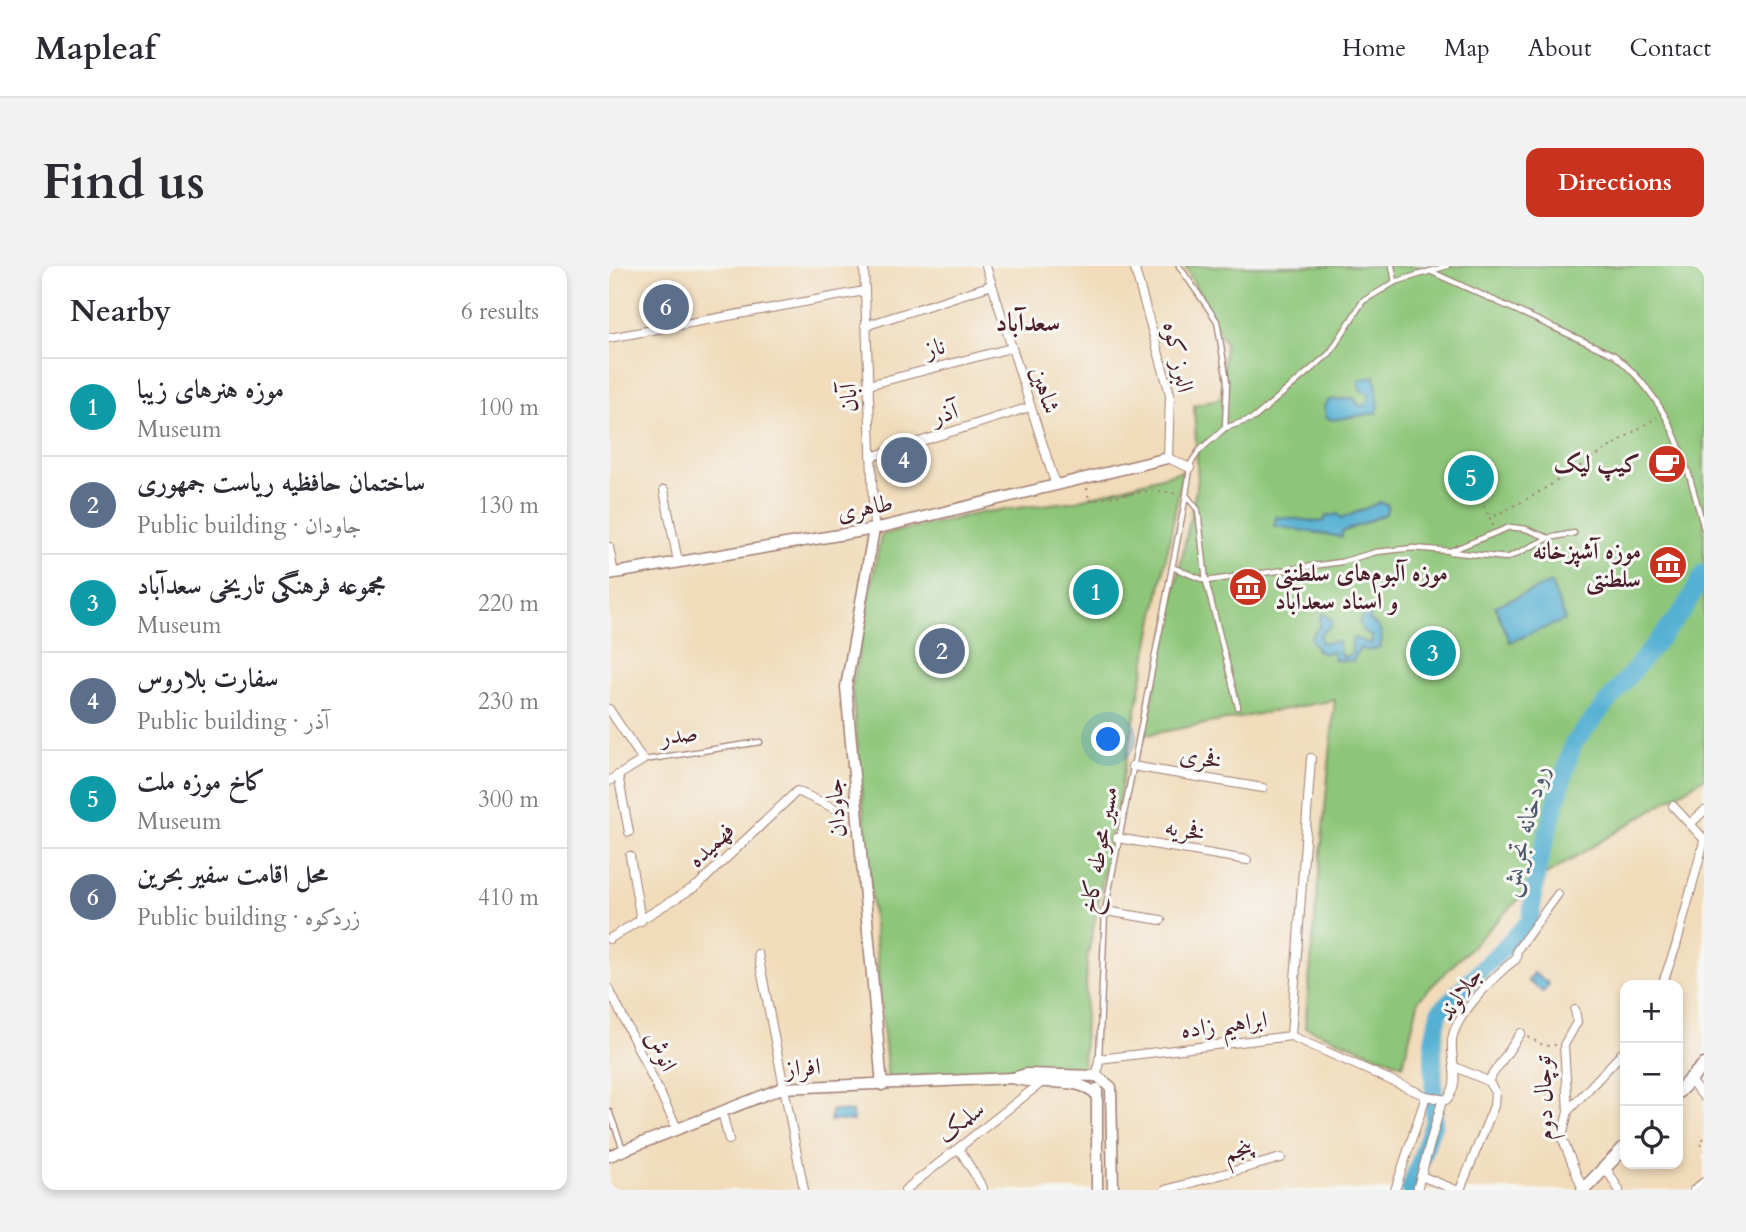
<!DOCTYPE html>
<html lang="en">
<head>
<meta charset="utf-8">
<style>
  :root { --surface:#fff; --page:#f2f2f3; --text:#2b2b33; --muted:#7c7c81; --line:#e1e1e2; --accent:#c8321e }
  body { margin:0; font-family:Cardo,Amiri,serif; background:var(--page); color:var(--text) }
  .controls { position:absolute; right:21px; bottom:21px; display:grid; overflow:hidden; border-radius:14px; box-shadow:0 4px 10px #0003 }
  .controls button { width:63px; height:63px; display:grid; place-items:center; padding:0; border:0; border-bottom:2px solid var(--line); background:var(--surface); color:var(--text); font:35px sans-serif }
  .you { position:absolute; left:500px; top:474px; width:24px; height:24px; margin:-18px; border:5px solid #fff; border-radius:50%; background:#1a73e8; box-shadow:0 0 0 10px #1a73e833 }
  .badge { display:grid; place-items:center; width:46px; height:46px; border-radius:50%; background:var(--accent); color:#fff; font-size:23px; font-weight:700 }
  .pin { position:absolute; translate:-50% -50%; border:4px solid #fff; box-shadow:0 2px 7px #0006 }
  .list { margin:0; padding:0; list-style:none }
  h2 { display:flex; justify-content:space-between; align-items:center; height:91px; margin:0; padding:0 28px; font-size:30px }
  h2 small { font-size:23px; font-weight:400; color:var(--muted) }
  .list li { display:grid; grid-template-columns:46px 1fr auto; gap:21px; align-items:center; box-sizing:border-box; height:98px; padding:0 28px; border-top:2px solid var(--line) }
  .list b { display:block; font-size:26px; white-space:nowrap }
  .list p { margin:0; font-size:23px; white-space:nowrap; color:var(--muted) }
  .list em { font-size:23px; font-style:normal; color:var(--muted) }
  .icon { flex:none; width:38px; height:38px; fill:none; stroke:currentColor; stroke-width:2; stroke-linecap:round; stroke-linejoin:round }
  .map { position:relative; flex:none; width:1095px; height:924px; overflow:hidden; border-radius:14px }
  header { display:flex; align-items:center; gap:42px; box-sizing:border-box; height:98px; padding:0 35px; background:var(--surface); border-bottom:2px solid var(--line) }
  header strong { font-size:33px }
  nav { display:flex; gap:38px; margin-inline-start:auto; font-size:24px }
  .intro { display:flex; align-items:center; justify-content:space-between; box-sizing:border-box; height:168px; padding:0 42px }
  h1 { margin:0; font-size:49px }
  .button { padding:18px 32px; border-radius:14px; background:var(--accent); color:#fff; font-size:24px; font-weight:700 }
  main { display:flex; gap:42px; padding:0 42px }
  aside { flex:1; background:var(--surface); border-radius:14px; box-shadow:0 4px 10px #0003 }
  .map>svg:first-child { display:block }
  .green { fill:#8ec679; stroke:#6c7252; stroke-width:2 }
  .water { fill:#55b0d3; stroke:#50687f; stroke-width:2 }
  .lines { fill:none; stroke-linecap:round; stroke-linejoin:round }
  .river { stroke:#55b0d3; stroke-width:18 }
  .service-casing { stroke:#9e7d72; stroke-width:7 }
  .minor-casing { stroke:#9e7d72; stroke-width:10 }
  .tertiary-casing { stroke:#9e7d72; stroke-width:13 }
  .secondary-casing { stroke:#9e7d72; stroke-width:15 }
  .path { stroke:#9e7d72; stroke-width:2; stroke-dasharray:2 5; stroke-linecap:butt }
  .service { stroke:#fff; stroke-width:4.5 }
  .minor { stroke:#fff; stroke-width:8 }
  .tertiary { stroke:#fff; stroke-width:10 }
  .secondary { stroke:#fff; stroke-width:12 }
  .labels { text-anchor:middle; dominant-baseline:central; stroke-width:6; stroke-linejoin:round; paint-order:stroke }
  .street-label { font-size:24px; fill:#4a1f2b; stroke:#f6f6f2 }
  .poi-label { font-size:24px; font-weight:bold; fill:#4a1f2b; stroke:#f6f6f2; text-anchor:end }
  .neighbourhood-label { font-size:26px; font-weight:bold; fill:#4a1f2b; stroke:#f6f6f2 }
  .water-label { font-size:26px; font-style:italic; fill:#4e596e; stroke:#f6f6f2 }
</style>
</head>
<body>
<header>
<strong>Mapleaf</strong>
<nav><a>Home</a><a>Map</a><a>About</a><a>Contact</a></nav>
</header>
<div class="intro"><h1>Find us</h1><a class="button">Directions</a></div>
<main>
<aside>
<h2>Nearby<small>6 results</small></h2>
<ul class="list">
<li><span class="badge" style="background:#0f9aa8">1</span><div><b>موزه هنرهای زیبا</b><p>Museum</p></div><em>100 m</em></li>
<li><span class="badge" style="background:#5c6f8a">2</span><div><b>ساختمان حافظیه ریاست جمهوری</b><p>Public building · جاودان</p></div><em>130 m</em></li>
<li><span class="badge" style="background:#0f9aa8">3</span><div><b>مجموعه فرهنگی تاریخی سعدآباد</b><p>Museum</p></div><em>220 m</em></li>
<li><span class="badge" style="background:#5c6f8a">4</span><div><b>سفارت بلاروس</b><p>Public building · آذر</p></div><em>230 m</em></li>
<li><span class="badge" style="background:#0f9aa8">5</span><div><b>کاخ موزه ملت</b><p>Museum</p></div><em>300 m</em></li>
<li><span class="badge" style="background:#5c6f8a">6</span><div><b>محل اقامت سفیر بحرین</b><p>Public building · زردکوه</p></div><em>410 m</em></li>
</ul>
</aside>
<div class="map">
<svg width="1095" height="924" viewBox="0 0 1095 924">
  <rect width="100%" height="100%" fill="#f6f6f2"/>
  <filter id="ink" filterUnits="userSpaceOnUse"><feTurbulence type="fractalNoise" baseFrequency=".0143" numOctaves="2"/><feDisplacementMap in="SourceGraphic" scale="14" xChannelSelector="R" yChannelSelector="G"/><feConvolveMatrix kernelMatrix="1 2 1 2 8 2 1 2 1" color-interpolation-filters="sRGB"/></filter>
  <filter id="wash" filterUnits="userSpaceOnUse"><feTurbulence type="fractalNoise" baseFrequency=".00686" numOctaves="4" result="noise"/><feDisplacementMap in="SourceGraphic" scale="28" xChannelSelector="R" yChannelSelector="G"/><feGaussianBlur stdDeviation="1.57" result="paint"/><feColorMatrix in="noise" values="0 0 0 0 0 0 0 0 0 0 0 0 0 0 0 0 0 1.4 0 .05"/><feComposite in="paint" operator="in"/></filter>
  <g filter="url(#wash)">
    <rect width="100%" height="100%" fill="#f1dbba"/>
    <g class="green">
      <path d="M 576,0 L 1095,0 L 1095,512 L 929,614 L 810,733 L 794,799 L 696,761 L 726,434 L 536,469 L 589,214 L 585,139 L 612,132 L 616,77 Z"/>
      <path d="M 574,205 L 478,694 L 474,804 L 433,800 L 279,813 L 243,422 L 272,269 L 376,246 L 467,235 Z"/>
    </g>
    <g class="water">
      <path d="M 766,110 L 770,141 L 767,147 L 723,154 L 717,151 L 715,140 L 720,134 L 745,132 L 750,140 L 757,139 L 761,129 L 751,123 L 750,114 Z"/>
      <path d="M 771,236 L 779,239 L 777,248 L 733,266 L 733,271 L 665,260 L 667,251 L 715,256 L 717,250 L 729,248 L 732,253 Z"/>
      <path d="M 942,317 L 956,354 L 901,376 L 886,340 Z"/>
      <path d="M 756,345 L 762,349 L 760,354 C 771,360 776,368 771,381 L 760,385 L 751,382 L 744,395 L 726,394 L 723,385 L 715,388 L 708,384 L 701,372 L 712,358 L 710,354 L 714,347 L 723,355 L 722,360 L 711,368 L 712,377 L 729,375 L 731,388 L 735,391 L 743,388 L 743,374 L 746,372 L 762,378 L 763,370 L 754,365 L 750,357 Z"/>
      <path d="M 925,707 L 940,718 L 934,726 L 919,715 Z"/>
      <path d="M 223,844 L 243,846 L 244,855 L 221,855 Z"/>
    </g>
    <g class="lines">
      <path class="river" d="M 801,924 L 825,855 L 824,775 L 830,746 L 921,655 L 929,600 L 964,478 L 1075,343 L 1095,307"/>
    </g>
  </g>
  <g filter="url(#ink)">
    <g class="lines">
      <defs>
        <g id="service">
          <path d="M 570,0 L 608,55 L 618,116 L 616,162"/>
          <path d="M 783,0 L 786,16"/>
          <path d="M 823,6 L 1005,89 C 1064,137 1076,193 1095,263"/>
          <path d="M 842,286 L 898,292 L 940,272 L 965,267"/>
          <path d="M 563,301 L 597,315 L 732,296 L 767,286 L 804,282 L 841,285 L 901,261 L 917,263 L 940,272"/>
          <path d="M 629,441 L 597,315 L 589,244 L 577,229 L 582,197 L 590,185 L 616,162 L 645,152 L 721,87 L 754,35 L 786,16 L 838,0"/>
          <path d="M 35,494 L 151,476"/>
          <path d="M 490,793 L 496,645 L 577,230"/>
          <path d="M 0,845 L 14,883"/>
        </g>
        <g id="minor">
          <path d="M 255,0 L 265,263"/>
          <path d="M 377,0 L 447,220"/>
          <path d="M 525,0 L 561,128 L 559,192 L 581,202"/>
          <path d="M 256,60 L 383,19"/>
          <path d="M 0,72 L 255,25"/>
          <path d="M 259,119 L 402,82"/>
          <path d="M 262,191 L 421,141"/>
          <path d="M 55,224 L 69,296"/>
          <path d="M 0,281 L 5,308"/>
          <path d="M 0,443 L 34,494 L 0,515"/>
          <path d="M 523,500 L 654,522"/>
          <path d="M 9,509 L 20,566"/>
          <path d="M 1064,540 L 1095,573"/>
          <path d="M 1081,558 L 1095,545"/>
          <path d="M 508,572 L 638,594"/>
          <path d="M 21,590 L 32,655"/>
          <path d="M 496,645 L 552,654"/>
          <path d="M 0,673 L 89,619 L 188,525 L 225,542"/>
          <path d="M 149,688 L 195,924"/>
          <path d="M 1053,719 L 1067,680 L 1095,575"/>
          <path d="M 0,723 L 69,864"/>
          <path d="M 966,744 L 968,756 L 955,779 L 959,845 L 953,872 L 974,924"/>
          <path d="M 682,770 L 702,492"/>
          <path d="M 846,801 L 879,815"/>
          <path d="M 488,810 L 490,793 L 682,770 L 817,830 L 837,834 C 855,816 838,789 844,769 C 850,746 888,707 907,693 L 908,684 L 949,628"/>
          <path d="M 1080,814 L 1095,831"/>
          <path d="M 959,845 L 1016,784"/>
          <path d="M 113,846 L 120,874"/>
          <path d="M 350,883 L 374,922"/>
          <path d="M 997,902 L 1010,924"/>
          <path d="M 812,910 L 847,924"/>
          <path d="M 296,924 L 432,817"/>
          <path d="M 556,924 L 672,892"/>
          <path d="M 786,924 L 817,830"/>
          <path d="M 808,924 L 833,835"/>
          <path d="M 851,924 L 885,840 L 886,826 L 879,815 L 912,767"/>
          <path d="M 1085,924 L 1095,916"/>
        </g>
        <g id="tertiary">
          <path d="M 265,263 L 237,421 L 273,819"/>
          <path d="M 0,308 L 265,263 L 559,192"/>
          <path d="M 488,810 L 502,821 L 504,924"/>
          <path d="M 488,829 C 469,809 429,821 404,812 L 417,808 L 488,810"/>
          <path d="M 0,890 L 173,822 L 404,812"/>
          <path d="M 488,924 L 488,823"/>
        </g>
        <g id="secondary">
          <path d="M 1069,826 L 1095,799"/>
          <path d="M 974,924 L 1016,881"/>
        </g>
      </defs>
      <use href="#service" class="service-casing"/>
      <use href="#minor" class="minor-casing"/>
      <use href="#tertiary" class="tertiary-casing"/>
      <use href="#secondary" class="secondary-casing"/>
      <g class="path">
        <path d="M 478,222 L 480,235 L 545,224 L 571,228"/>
        <path d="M 875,240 L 880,251"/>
        <path d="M 884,260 L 881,252 L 924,230 L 1048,151"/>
        <path d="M 919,771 L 936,780 L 947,779"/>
        <path d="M 1095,872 L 1091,877 L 1095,884"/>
      </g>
      <use href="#service" class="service"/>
      <use href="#minor" class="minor"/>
      <use href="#tertiary" class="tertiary"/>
      <use href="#secondary" class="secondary"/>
    </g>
  </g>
  <defs>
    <symbol id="cafe-disc" viewBox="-11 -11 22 22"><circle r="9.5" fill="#c8321e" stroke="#f6f6f2"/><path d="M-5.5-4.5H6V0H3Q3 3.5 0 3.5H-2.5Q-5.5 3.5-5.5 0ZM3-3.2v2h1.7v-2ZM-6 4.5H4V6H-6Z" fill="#fff"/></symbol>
    <symbol id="museum-disc" viewBox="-11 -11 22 22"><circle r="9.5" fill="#c8321e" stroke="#f6f6f2"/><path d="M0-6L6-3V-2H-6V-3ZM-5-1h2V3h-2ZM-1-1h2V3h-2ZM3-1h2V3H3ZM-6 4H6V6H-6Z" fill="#fff"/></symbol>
  </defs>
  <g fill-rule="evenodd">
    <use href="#cafe-disc" x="1036" y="176" width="44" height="44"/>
    <use href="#museum-disc" x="1037" y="277" width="44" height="44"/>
    <use href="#museum-disc" x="617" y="299" width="44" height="44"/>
  </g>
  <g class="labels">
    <g class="street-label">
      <text transform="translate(326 82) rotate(-15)">ناز</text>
      <text transform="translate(569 91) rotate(78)">البرز کوه</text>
      <text transform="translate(436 124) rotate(72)">شاهین</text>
      <text transform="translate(240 132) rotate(-93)">آبان</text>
      <text transform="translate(336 148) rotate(-17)">آذر</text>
      <text transform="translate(256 242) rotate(-11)">طاهری</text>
      <text transform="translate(70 469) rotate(-8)">صدر</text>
      <text transform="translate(592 492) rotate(10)">فخری</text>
      <text transform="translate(227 542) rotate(-95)">جاودان</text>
      <text transform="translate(576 564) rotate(10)">فخریه</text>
      <text transform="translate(102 579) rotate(-43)">فهمیده</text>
      <text transform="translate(490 584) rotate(-80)">مسیر محوطه کاخ</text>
      <text transform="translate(851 728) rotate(-55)">جلالوند</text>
      <text transform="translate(615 759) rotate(-7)">ابراهیم زاده</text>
      <text transform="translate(52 785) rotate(64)">انوش</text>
      <text transform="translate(194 802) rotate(-4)">افراز</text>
      <text transform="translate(935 832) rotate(-92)">توچال دوم</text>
      <text transform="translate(352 856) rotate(-38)">سلمک</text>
      <text transform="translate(629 884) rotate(-16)">پنجم</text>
    </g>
    <g class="poi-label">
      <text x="1031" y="198">کیپ لیک</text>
      <text x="1032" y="285">موزه آشپزخانه<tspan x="1032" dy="28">سلطنتی</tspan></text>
      <text x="666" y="307" text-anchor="start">موزه آلبوم‌های سلطنتی<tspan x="666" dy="28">و اسناد سعدآباد</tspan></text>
    </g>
    <g class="neighbourhood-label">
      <text x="419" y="56">سعدآباد</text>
    </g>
    <g class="water-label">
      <text transform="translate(915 565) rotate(-76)">رودخانه تجریش</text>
    </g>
  </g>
</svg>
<div class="controls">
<button>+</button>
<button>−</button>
<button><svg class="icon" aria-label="locate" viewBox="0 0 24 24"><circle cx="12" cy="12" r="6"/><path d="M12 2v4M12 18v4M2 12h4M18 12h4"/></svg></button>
</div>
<div class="you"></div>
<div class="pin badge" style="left:487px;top:326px;background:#0f9aa8">1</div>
<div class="pin badge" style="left:333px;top:385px;background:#5c6f8a">2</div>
<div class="pin badge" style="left:824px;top:387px;background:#0f9aa8">3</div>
<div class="pin badge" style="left:295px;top:194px;background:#5c6f8a">4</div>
<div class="pin badge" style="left:862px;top:212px;background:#0f9aa8">5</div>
<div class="pin badge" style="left:57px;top:41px;background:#5c6f8a">6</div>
</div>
</main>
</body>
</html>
